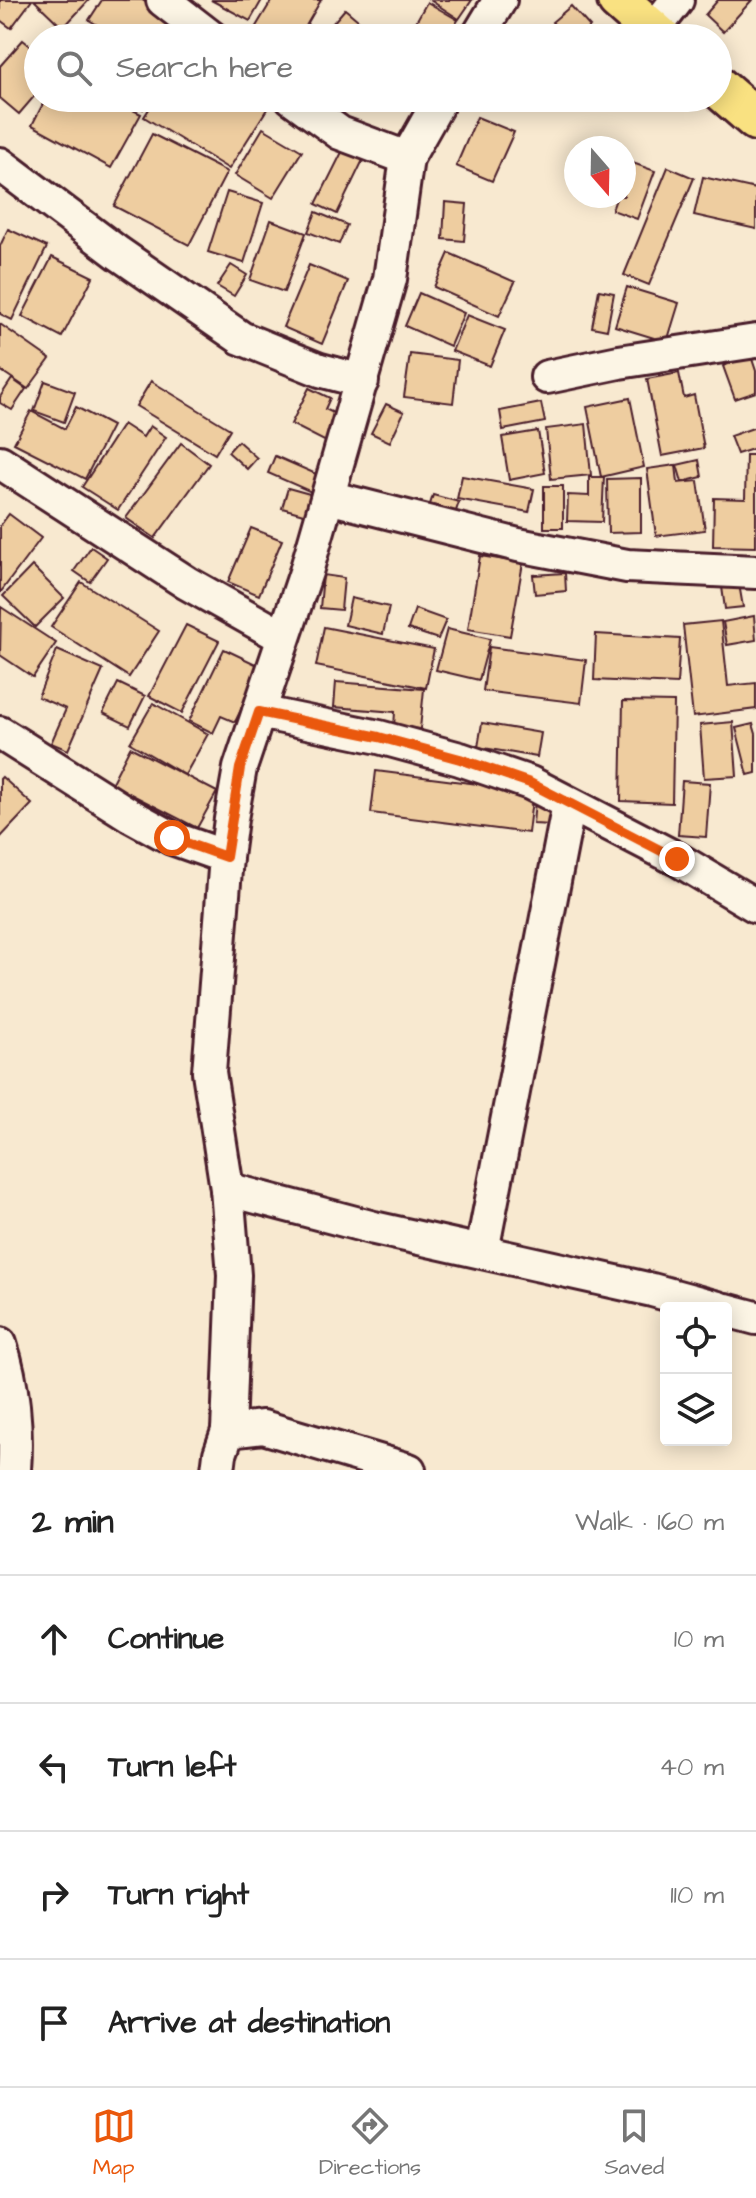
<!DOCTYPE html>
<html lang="en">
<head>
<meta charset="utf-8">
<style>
  :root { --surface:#fff; --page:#f6f6f6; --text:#222; --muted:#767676; --line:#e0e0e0; --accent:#ea580c }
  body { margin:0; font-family:"Architects Daughter",sans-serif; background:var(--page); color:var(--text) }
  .controls { position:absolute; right:24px; bottom:24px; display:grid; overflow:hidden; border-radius:8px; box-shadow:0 4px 20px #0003 }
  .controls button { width:72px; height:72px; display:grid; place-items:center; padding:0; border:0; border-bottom:2px solid var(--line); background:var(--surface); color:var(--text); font:40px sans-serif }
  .compass { position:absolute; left:564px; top:136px; width:72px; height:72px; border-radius:50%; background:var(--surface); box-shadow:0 4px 20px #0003; rotate:160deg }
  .stop { position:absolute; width:24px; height:24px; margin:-18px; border:6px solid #ea580c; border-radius:50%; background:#fff }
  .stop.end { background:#ea580c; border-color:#fff; box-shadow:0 2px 8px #0008 }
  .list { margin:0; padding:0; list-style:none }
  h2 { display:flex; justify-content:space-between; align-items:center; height:104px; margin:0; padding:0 32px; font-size:34px }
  h2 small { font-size:26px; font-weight:400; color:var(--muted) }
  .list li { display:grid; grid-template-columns:52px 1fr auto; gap:24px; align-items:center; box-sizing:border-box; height:128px; padding:0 32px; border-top:2px solid var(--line) }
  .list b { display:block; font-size:30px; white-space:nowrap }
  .list em { font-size:26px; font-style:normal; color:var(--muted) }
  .icon { flex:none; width:44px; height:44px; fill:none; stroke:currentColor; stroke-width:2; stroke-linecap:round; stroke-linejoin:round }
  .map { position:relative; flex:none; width:756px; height:1470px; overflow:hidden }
  .search { position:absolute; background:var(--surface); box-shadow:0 4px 20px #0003; left:24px; right:24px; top:24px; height:88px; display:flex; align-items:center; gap:20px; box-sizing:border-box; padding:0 28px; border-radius:44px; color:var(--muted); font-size:30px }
  .sheet { height:616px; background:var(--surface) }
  nav { display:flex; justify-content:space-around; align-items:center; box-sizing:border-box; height:112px; border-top:2px solid var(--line); background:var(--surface); font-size:22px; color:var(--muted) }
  nav a { display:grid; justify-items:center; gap:4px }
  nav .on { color:var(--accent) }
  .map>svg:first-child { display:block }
  .building { fill:#eecda0; stroke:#4a1f2b; stroke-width:2 }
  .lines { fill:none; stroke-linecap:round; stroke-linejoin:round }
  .minor-casing { stroke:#4a1f2b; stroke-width:38 }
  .major-casing { stroke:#4a1f2b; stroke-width:46 }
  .minor { stroke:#fcf5e5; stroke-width:32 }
  .major { stroke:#f9e181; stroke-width:40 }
  .route { stroke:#ea580c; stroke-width:10 }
</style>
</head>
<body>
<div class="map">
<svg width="756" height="1470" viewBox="0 0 756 1470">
  <rect width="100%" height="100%" fill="#f8e9d0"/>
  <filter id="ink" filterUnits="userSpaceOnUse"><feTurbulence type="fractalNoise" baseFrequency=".0125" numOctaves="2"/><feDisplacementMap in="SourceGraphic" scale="16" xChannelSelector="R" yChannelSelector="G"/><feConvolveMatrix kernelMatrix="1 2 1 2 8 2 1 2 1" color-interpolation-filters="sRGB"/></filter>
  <g filter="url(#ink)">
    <g class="building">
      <path d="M 0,0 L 32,0 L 11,28 L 0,20 Z"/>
      <path d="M 34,0 L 89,0 L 63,28 Z"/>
      <path d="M 102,0 L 142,0 L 192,29 L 187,38 L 119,38 L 89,20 Z"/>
      <path d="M 211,0 L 262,0 L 250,21 Z"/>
      <path d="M 272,0 L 321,0 L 299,38 L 249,38 Z"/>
      <path d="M 430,0 L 472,0 L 459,19 Z"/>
      <path d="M 718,0 L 752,0 L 723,32 L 705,15 Z"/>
      <path d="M 427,2 L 458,20 L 448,38 L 417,38 L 409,34 Z"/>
      <path d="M 571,6 L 590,27 L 578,38 L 566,38 L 552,22 Z"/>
      <path d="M 345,9 L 371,31 L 364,38 L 320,38 Z"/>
      <path d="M 23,40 L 38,52 L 38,92 L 19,114 L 0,98 L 0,66 Z"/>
      <path d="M 46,98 L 109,98 L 141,114 L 111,168 L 32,125 Z"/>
      <path d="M 124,98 L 149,98 L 143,109 Z"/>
      <path d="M 156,98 L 274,98 L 229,169 L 144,117 Z"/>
      <path d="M 477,117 L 514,132 L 492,181 L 456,166 Z"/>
      <path d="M 263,128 L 302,151 L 273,198 L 235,175 Z"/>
      <path d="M 152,134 L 227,172 L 189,245 L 114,206 Z"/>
      <path d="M 344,148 L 364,158 L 337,214 L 316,204 Z"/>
      <path d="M 630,162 L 655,171 L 637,219 L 612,210 L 617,196 L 624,196 L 624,179 Z"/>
      <path d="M 668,167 L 694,178 L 649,285 L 624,275 Z"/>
      <path d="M 703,177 L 756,189 L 756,229 L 694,215 Z"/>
      <path d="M 227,192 L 263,203 L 244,263 L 208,252 Z"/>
      <path d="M 445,202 L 467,204 L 464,241 L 443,239 Z"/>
      <path d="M 316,212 L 347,225 L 339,244 L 308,232 Z"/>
      <path d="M 271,220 L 306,233 L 284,292 L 250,280 Z"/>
      <path d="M 8,229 L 47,247 L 12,320 L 0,314 L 0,246 Z"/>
      <path d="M 449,253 L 515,282 L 499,316 L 434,287 Z"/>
      <path d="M 52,257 L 93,277 L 62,337 L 22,316 Z"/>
      <path d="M 231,265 L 247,275 L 234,296 L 217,286 Z"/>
      <path d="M 309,265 L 348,281 L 322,344 L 283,327 Z"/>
      <path d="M 627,287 L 679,303 L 667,342 L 615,326 Z"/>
      <path d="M 599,290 L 614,293 L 607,330 L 592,327 Z"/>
      <path d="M 419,293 L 464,313 L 450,346 L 405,326 Z"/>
      <path d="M 467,315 L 505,330 L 490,366 L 452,351 Z"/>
      <path d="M 0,324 L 50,359 L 28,389 L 0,370 Z"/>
      <path d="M 410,354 L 458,360 L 453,403 L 404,397 Z"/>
      <path d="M 751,356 L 756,371 L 756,392 L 735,399 L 723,366 Z"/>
      <path d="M 679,373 L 684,398 L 694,395 L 704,448 L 662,456 L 647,379 Z"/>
      <path d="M 12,379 L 26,389 L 12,410 L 0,403 L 0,397 Z"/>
      <path d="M 45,381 L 75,392 L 64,422 L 34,411 Z"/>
      <path d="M 151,381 L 230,429 L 215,454 L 136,406 Z"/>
      <path d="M 309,388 L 330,398 L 325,409 L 346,419 L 332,445 L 291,424 Z"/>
      <path d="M 630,398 L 644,467 L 601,477 L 587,407 Z"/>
      <path d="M 541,403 L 545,422 L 503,430 L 500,411 Z"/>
      <path d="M 386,404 L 404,412 L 390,442 L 371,433 Z"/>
      <path d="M 76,407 L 112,426 L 85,479 L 14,443 L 31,411 L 65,429 Z"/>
      <path d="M 123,424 L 143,437 L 150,426 L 166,437 L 118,510 L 82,487 Z"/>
      <path d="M 586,424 L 591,475 L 551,479 L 546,429 Z"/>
      <path d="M 756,427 L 756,448 L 737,454 L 730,436 Z"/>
      <path d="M 538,431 L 545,473 L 509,480 L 502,437 Z"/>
      <path d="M 238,441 L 257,458 L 247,469 L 228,452 Z"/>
      <path d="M 181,443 L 209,464 L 155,538 L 126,518 Z"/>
      <path d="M 746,455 L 756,455 L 756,547 L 713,546 L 714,498 L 745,499 Z"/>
      <path d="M 275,456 L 323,477 L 316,494 L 268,473 Z"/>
      <path d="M 699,460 L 702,477 L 682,482 L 677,465 Z"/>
      <path d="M 676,465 L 678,483 L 698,481 L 705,530 L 656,536 L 647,469 Z"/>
      <path d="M 462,476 L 534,489 L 529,512 L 457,499 Z"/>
      <path d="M 589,477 L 604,477 L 602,522 L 567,521 L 568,495 L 589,496 Z"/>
      <path d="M 641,478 L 641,532 L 608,533 L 607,479 Z"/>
      <rect x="544" y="486" width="19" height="42"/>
      <path d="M 288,488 L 324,498 L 318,518 L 282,508 Z"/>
      <path d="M 433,495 L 459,502 L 452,523 L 427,514 Z"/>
      <path d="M 9,514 L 41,538 L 0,593 L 0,526 Z"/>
      <path d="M 251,528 L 282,540 L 259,595 L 228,582 Z"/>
      <path d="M 91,547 L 107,558 L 90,582 L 74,571 Z"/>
      <path d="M 480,556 L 523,563 L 510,636 L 468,629 Z"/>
      <path d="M 32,566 L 64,598 L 35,627 L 3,596 Z"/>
      <path d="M 565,573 L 566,591 L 535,594 L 533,575 Z"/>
      <path d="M 323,575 L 344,578 L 341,610 L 320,608 Z"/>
      <path d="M 81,582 L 159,631 L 129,677 L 51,627 Z"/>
      <path d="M 739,584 L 743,607 L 725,609 L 722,587 Z"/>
      <path d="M 351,598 L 389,607 L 383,634 L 345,625 Z"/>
      <path d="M 1,607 L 56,643 L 33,677 L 0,655 Z"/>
      <path d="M 415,609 L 446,620 L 438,639 L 408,629 Z"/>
      <path d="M 754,616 L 756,640 L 727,645 L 723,622 Z"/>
      <path d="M 721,621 L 728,686 L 756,683 L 756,709 L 693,717 L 683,625 Z"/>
      <path d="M 186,625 L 219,641 L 182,713 L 149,696 Z"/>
      <path d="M 324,627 L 434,649 L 426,688 L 316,666 Z"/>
      <path d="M 447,629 L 490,639 L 479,680 L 436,670 Z"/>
      <path d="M 596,634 L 680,639 L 677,684 L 594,680 Z"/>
      <path d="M 489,647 L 586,660 L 581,703 L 483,691 Z"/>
      <path d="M 224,649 L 262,667 L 235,722 L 221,716 L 213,733 L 189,721 Z"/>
      <path d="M 57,650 L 103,670 L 68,750 L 51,743 L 66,709 L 38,697 Z"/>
      <path d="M 336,682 L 424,689 L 420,729 L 394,727 L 395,712 L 334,707 Z"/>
      <path d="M 118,683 L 145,696 L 130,726 L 103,713 Z"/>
      <path d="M 623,701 L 674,702 L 672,803 L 621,801 Z"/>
      <path d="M 153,703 L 208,734 L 185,775 L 130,743 Z"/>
      <path d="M 733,722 L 737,776 L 704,778 L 700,725 Z"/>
      <path d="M 482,723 L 541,733 L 537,757 L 478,747 Z"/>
      <path d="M 753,724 L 756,734 L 756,773 L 748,775 L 736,728 Z"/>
      <path d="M 130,747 L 217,792 L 197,828 L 111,784 Z"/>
      <path d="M 376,771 L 533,791 L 528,833 L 371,813 Z"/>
      <path d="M 2,777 L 32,804 L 0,838 L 0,779 Z"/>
      <path d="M 682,781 L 710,783 L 706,837 L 678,835 Z"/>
      <path d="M 535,800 L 554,802 L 552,825 L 533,824 Z"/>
    </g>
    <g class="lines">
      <defs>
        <g id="minor">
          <path d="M 163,0 L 212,38"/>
          <path d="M 653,31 L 677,0"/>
          <path d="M 477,38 L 500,0"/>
          <path d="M 292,98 L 340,133 L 407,158"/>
          <path d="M 0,164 L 118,253 L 241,338 L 320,370 L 362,381"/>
          <path d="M 547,377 L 619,362 L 756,341"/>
          <path d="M 0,462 L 187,583 L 283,637"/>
          <path d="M 328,497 L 518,545 L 627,566 L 756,572"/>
          <path d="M 259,712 L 379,737 L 460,759 L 530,783 L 677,859 L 756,906"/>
          <path d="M 0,733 L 130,815 L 172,838 L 226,857"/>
          <path d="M 227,1189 L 374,1228 L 652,1290 L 718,1308"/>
          <path d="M 482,1251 L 569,804"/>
          <path d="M 726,1310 L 756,1318"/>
          <path d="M 0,1344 C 13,1383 17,1429 14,1470"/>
          <path d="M 228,1431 L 234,1275 L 227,1189 L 209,1072 L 226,857 L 231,819 L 240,768 L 306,572 L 390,279 L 407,158 L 441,98"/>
          <path d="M 218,1470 L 220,1454 L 228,1431 L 263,1427 L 409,1470"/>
        </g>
        <g id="major">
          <path d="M 618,0 L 661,38"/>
          <path d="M 718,87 L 756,120"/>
        </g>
      </defs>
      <use href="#minor" class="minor-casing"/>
      <use href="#major" class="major-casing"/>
      <use href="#minor" class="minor"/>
      <use href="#major" class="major"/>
    </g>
  </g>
  <g class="lines" filter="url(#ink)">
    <path class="route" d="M 172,838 L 226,857 L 240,768 L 259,712 L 379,737 L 460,759 L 530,783 L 677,859"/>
  </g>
</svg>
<div class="controls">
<button><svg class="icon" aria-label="locate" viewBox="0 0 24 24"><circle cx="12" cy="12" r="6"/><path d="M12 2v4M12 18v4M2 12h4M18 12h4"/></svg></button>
<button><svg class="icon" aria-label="layers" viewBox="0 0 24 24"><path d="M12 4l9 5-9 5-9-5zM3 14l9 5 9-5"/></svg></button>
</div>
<svg class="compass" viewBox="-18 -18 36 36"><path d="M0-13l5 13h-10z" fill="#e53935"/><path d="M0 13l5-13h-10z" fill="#767676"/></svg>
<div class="stop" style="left:172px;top:838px"></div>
<div class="stop end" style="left:677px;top:859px"></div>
<div class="search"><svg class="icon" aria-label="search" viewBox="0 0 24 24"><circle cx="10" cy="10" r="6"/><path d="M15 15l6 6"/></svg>Search here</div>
</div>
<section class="sheet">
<h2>2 min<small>Walk · 160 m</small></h2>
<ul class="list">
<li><svg class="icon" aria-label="ahead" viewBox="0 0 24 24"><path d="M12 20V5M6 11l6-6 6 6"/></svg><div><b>Continue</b></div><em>10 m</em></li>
<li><svg class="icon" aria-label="left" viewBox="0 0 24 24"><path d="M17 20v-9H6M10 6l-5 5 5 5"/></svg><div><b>Turn left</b></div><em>40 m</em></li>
<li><svg class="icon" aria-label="right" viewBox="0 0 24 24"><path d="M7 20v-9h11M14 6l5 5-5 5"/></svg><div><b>Turn right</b></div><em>110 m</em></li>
<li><svg class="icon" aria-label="arrive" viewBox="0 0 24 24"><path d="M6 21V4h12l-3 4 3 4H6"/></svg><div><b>Arrive at destination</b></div></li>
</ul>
</section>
<nav>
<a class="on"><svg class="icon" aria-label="map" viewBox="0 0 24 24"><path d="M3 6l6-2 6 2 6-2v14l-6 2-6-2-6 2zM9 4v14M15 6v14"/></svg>Map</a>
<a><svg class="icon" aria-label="directions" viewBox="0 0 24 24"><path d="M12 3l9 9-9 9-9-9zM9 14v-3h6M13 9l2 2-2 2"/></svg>Directions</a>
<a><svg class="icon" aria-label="saved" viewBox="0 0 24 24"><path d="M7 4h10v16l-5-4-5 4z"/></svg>Saved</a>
</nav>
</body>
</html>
